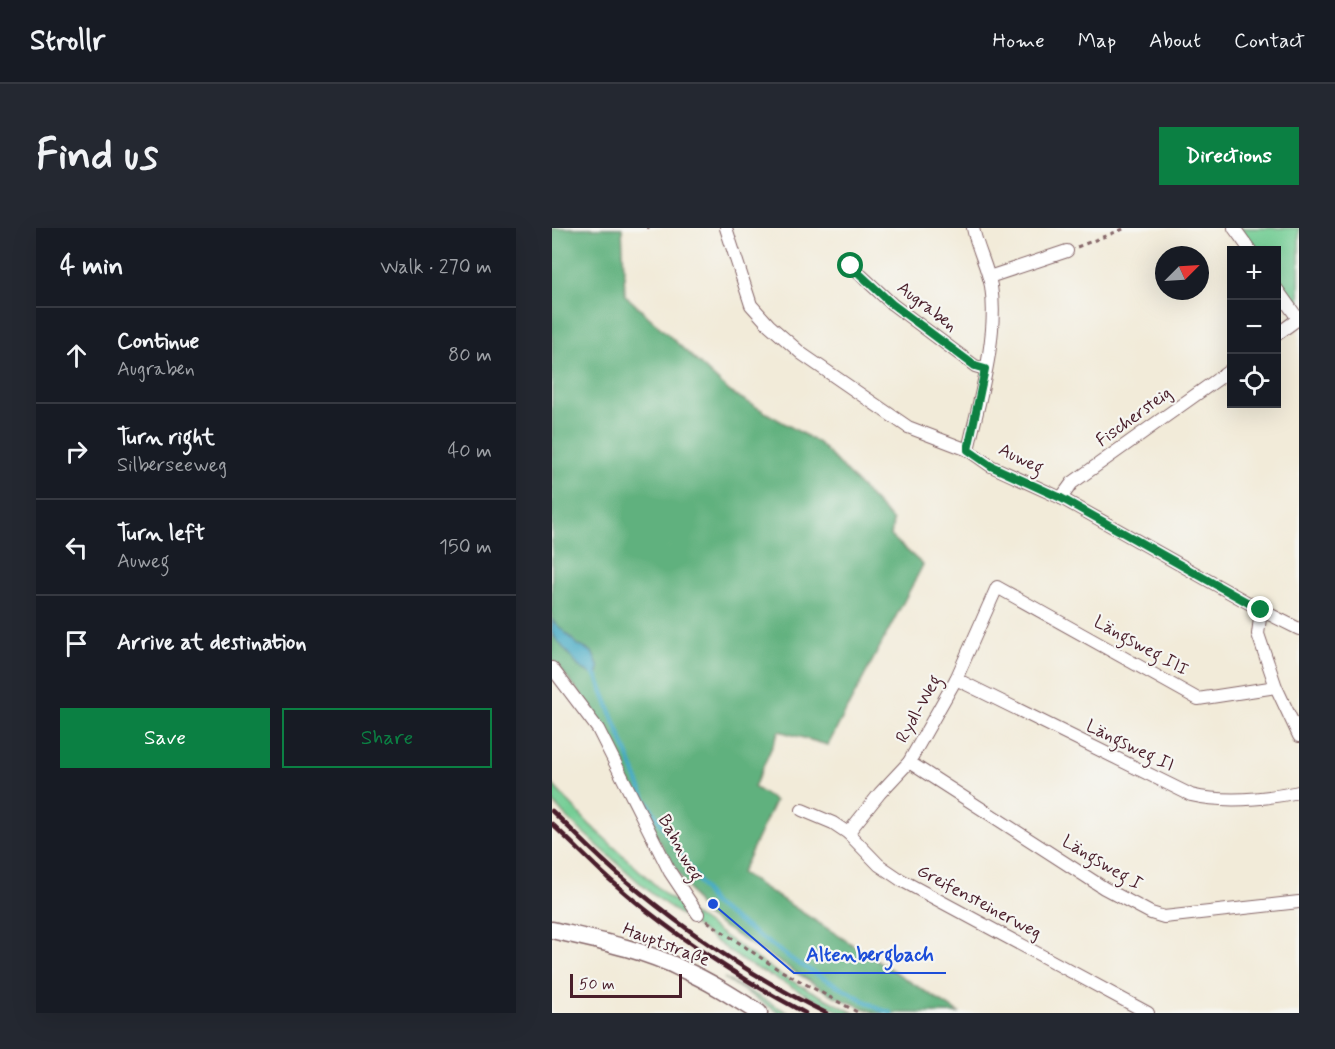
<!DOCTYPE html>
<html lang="en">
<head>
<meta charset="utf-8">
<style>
  :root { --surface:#171b24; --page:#242831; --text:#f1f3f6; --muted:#9ea1a6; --line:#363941; --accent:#0b8043 }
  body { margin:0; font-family:Mynerve,sans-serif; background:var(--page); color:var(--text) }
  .controls { position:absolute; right:18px; top:18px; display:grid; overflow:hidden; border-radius:0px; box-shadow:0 6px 24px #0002 }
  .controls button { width:54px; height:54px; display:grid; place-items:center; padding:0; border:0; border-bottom:2px solid var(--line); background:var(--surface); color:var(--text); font:30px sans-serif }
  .compass { position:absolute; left:603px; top:18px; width:54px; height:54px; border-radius:50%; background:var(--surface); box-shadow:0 6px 24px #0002; rotate:66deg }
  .scale { position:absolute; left:18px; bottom:15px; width:112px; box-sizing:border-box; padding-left:6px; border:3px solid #4a1f2b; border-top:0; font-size:16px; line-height:21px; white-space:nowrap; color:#4a1f2b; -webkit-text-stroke:4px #f6f6f2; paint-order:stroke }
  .stop { position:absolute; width:18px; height:18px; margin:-14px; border:4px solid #0b8043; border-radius:50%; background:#fff }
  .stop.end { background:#0b8043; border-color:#fff; box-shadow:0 2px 6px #0008 }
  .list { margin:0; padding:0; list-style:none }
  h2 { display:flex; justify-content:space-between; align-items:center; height:78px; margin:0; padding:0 24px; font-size:26px }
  h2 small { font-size:20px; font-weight:400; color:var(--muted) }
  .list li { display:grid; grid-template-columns:39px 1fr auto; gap:18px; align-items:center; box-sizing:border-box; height:96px; padding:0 24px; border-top:2px solid var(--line) }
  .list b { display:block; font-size:22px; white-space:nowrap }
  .list p { margin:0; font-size:20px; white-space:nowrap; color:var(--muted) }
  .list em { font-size:20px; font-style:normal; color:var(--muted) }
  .actions { display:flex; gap:12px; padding:18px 24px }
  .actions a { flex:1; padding:14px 0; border:2px solid var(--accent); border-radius:0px; text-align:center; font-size:21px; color:var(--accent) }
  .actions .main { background:var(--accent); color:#fff }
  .icon { flex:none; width:33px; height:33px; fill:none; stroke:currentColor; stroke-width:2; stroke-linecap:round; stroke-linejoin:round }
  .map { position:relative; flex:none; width:747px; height:785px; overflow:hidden; border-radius:0px }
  header { display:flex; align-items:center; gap:36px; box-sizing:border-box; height:84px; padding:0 30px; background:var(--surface); border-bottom:2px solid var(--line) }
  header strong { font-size:28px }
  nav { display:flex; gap:33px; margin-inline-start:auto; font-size:21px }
  .intro { display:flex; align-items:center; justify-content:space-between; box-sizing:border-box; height:144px; padding:0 36px }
  h1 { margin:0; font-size:42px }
  .button { padding:15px 27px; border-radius:0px; background:var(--accent); color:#fff; font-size:21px; font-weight:700 }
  main { display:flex; gap:36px; padding:0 36px }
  aside { flex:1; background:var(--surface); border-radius:0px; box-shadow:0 6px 24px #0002 }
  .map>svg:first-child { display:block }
  .green { fill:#75ce95; stroke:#607660; stroke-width:1.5 }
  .forest { fill:#60b17e; stroke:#556854; stroke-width:1.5 }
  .water { fill:#43a9c3; stroke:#466477; stroke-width:1.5 }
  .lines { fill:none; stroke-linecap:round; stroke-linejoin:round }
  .stream { stroke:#43a9c3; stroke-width:4.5 }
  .minor-casing { stroke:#856668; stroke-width:14 }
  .secondary-casing { stroke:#856668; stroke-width:19 }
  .path { stroke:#856668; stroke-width:3; stroke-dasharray:4.5 4.5; stroke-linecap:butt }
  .minor { stroke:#fff; stroke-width:12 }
  .secondary { stroke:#fff; stroke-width:16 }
  .rail { stroke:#4a1f2b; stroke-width:4.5 }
  .route { stroke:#0b8043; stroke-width:8 }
  .labels { text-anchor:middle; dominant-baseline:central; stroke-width:4.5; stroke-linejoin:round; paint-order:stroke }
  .street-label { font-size:18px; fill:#4a1f2b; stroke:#f6f6f2 }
  .leader { fill:none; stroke:#1d4ed8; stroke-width:2 }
  .callout-dot { fill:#1d4ed8; stroke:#f6f6f2; stroke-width:2 }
  .callout-label { font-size:20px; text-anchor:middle; font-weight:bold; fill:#1d4ed8; stroke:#f6f6f2; stroke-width:4.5; stroke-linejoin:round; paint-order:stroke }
</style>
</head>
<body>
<header>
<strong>Strollr</strong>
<nav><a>Home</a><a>Map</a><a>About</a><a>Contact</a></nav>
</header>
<div class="intro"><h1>Find us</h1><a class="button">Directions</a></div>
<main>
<aside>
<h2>4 min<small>Walk · 270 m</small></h2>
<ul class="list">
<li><svg class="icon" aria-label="ahead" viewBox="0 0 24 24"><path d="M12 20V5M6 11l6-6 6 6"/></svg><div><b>Continue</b><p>Augraben</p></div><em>80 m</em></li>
<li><svg class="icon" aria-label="right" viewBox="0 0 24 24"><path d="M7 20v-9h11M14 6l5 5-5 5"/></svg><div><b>Turn right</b><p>Silberseeweg</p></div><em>40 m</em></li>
<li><svg class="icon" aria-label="left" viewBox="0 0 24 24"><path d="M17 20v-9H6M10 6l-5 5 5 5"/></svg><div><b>Turn left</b><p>Auweg</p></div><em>150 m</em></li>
<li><svg class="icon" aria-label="arrive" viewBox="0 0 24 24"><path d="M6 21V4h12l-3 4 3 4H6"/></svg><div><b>Arrive at destination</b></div></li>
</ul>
<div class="actions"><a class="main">Save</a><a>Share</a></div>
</aside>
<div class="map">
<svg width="747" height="785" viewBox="0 0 747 785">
  <rect width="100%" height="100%" fill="#f6f6f2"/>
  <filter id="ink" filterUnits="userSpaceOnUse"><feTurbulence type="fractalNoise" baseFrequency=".0167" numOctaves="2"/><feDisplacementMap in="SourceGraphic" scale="12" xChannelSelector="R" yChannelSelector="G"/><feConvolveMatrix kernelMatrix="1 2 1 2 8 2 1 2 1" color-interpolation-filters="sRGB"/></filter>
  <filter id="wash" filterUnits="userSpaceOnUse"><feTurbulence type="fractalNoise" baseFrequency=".008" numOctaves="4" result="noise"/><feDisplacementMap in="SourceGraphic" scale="24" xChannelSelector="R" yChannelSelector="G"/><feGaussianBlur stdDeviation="1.35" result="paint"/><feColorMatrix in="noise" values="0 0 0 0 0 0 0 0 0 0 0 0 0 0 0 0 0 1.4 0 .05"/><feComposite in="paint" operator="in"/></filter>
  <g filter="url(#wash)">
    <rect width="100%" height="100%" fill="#f2ebd9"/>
    <g class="green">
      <path d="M 688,0 L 747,0 L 747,80 L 725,50 L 724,22 L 704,22 Z"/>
      <path d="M 0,556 L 37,596 L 115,668 L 230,748 L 302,785 L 290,785 L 192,734 L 100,666 L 15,590 L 0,573 Z"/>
      <path d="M 172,750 L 237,785 L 227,785 Z"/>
    </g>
    <path class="forest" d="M 0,0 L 70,0 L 73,67 L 178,164 L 267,215 L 341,293 L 339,308 L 371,337 L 276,517 L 227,503 L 202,559 L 223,573 L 189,645 L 407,785 L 323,785 L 280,767 L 152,687 L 92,587 L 41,481 L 0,431 Z"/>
    <path class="water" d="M 0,392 L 26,417 L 40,424 L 47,440 L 45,449 L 27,439 L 0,406 Z"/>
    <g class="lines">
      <path class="stream" d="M 41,445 L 45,449 L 93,571 L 161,676 L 245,735 L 327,781 L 339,785"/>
    </g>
  </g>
  <g filter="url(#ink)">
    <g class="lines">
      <defs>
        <g id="minor">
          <path d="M 174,0 L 199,77 L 217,97 L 250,126 L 356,199 L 416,222 L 439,238 L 509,270 L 709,382 L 747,401"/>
          <path d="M 682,0 L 698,22"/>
          <path d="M 299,38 L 340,76 L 423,138 L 433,141"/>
          <path d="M 437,49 L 515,23"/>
          <path d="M 724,60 L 747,92"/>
          <path d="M 724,107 L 746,91"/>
          <path d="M 416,222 C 427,173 447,107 439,58 C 435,38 425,20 421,0"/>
          <path d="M 509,270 L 520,255 L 680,141"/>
          <path d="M 709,382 L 706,406 L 724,459 L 747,508"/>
          <path d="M 0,440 L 46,501 L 118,644 L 146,686"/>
          <path d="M 404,451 L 639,567 C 673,575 713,571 747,564"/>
          <path d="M 357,534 L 552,660 L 599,685 L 612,689 L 747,674"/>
          <path d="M 250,582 L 281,595 L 296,605 L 327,637 L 349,652 L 596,785"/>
          <path d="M 296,605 L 328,565 L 357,534 L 404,451 L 445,359 L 646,471 L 724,459"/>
        </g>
        <path id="secondary" d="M 0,702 C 43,712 90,721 130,741 C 157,753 182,769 207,785"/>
      </defs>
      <use href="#minor" class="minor-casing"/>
      <use href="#secondary" class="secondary-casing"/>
      <g class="path">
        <path d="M 96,1 L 96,0"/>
        <path d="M 525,19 L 574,0"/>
        <path d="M 155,693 L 224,740 L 307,785"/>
      </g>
      <use href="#minor" class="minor"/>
      <use href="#secondary" class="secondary"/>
      <g class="rail">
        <path d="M 0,583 C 22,604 43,626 66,646 C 129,700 200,749 274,785"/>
        <path d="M 0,596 C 19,614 37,632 56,650 C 115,703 183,748 253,785"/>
      </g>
    </g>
  </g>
  <g class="lines" filter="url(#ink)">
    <path class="route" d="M 299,38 L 340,76 L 423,138 L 433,141 L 416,222 L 439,238 L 509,270 L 709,382"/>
  </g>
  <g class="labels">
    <g class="street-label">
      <text transform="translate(375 79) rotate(38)">Augraben</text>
      <text transform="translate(582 189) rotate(-36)">Fischersteig</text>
      <text transform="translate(469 231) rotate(26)">Auweg</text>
      <text transform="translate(589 418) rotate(29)">Längsweg III</text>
      <text transform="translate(367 481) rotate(-61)">Rydl-Weg</text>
      <text transform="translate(578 518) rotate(26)">Längsweg II</text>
      <text transform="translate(128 620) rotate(61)">Bahnweg</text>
      <text transform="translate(550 635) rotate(31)">Längsweg I</text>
      <text transform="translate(427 674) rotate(28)">Greifensteinerweg</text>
      <text transform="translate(114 717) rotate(21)">Hauptstraße</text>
    </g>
  </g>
  <path class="leader" d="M161 676L242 745H394"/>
  <circle class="callout-dot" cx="161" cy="676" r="6"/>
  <g class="callout-label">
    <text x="318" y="733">Altenbergbach</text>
  </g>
</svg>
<div class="controls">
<button>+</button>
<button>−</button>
<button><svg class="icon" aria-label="locate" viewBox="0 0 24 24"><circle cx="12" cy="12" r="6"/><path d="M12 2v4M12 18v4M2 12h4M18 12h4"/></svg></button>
</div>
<svg class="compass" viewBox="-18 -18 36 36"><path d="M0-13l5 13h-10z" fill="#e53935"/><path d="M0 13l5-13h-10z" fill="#9ea1a6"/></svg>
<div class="scale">50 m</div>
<div class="stop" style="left:299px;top:38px"></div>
<div class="stop end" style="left:709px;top:382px"></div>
</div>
</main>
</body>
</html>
